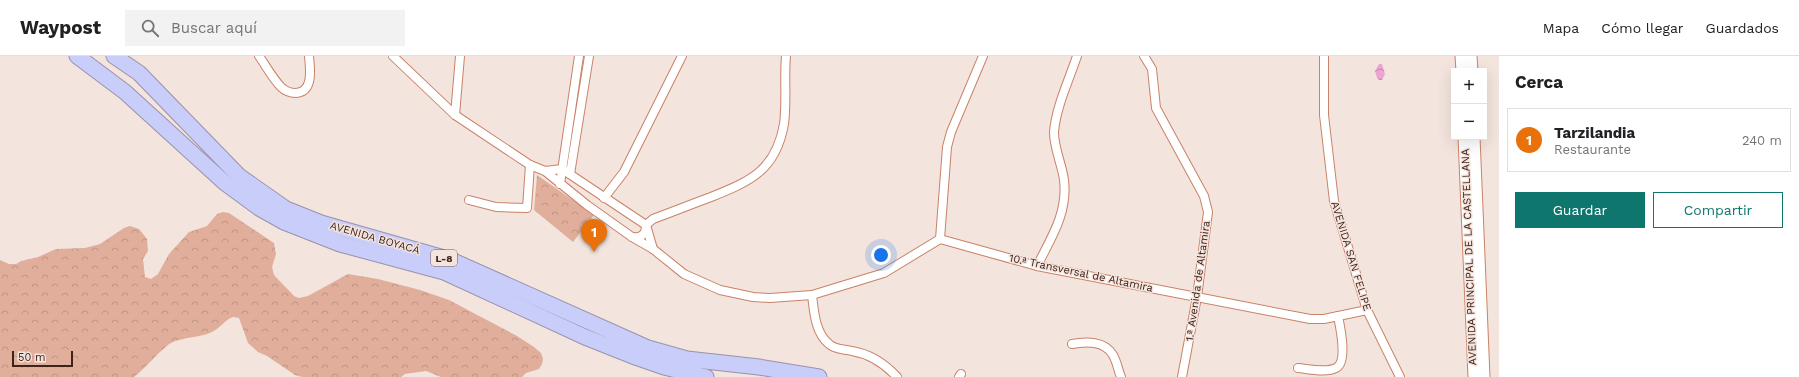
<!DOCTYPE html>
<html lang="es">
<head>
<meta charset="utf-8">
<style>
  :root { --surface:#fff; --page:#f2f2f2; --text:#202124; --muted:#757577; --line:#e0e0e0; --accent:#0f766e }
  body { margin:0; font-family:"Work Sans",sans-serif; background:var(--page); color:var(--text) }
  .controls { position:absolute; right:12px; top:12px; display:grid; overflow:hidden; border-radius:0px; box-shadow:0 4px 16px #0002 }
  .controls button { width:36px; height:36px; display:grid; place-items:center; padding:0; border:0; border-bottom:1px solid var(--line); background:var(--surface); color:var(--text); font:20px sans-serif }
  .scale { position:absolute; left:12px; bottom:10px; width:61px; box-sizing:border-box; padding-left:4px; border:2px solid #402318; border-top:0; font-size:11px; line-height:14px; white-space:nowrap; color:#402318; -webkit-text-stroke:3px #f4e4de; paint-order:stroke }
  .you { position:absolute; left:881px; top:199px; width:14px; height:14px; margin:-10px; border:3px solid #fff; border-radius:50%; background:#1a73e8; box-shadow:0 0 0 6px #1a73e833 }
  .badge { display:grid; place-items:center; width:26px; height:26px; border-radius:50%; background:var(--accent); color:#fff; font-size:13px; font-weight:700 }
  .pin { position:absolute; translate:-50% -33px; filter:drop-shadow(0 1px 2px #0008) }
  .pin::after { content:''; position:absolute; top:21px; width:14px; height:12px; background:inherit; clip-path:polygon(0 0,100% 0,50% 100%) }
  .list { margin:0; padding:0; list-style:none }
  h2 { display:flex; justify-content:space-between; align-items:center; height:52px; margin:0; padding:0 16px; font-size:17px }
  h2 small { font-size:13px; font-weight:400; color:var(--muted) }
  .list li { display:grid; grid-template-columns:26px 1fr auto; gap:12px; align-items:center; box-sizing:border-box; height:64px; margin:0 8px 8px; padding:0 8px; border:1px solid var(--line); border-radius:0px }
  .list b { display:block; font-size:15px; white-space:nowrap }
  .list p { margin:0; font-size:13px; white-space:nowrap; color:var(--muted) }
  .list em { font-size:13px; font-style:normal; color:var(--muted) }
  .actions { display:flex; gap:8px; padding:12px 16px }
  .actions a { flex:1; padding:9px 0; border:1px solid var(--accent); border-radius:0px; text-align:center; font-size:14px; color:var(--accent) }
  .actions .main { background:var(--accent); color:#fff }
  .icon { flex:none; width:22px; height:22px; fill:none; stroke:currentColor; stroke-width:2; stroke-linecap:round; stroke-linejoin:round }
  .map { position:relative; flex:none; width:1499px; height:321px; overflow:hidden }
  header { display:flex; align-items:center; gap:24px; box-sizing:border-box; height:56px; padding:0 20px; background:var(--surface); border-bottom:1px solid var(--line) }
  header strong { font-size:19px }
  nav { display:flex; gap:22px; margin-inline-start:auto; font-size:14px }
  .search { width:280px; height:36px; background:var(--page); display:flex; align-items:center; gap:10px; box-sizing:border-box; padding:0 14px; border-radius:0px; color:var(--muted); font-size:15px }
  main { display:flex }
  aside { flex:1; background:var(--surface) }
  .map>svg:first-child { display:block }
  .forest { fill:url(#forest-crowns) }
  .water { fill:url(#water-waves) }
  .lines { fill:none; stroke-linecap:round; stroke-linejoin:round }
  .minor-casing { stroke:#c98267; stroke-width:10 }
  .tertiary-casing { stroke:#c98267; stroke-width:13 }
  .motorway-casing { stroke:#9992aa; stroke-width:17 }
  .minor { stroke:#fff; stroke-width:8 }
  .tertiary { stroke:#fff; stroke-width:11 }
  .motorway { stroke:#c9cdf9; stroke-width:15 }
  .labels { text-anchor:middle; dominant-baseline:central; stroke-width:3; stroke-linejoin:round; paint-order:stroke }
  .shield { fill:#f4e4de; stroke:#765d53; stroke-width:1 }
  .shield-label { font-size:10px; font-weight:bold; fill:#402318 }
  .street-label { font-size:11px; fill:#402318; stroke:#f4e4de }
</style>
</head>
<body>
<header>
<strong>Waypost</strong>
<div class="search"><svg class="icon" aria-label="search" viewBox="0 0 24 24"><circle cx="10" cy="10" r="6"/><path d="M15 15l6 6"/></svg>Buscar aquí</div>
<nav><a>Mapa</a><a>Cómo llegar</a><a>Guardados</a></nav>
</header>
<main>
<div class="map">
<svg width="1499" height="321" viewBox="0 0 1499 321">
  <defs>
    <pattern id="forest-crowns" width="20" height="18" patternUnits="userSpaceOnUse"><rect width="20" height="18" fill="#e0ae9b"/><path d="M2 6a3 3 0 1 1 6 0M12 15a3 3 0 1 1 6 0" fill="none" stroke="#c19585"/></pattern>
    <pattern id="water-waves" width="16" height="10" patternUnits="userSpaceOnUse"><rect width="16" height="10" fill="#eca5d2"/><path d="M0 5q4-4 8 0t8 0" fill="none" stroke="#c186a9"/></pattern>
  </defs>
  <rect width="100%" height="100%" fill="#f4e4de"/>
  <g class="forest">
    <path d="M 537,119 L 594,159 L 573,186 L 534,154 Z"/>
    <path d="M 223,156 L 229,157 L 274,187 L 276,198 L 272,211 L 274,219 L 294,240 L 299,242 L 308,240 L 348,218 L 378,223 L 420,234 L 449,244 L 517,280 L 534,291 L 541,297 L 543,303 L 542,308 L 539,313 L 526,317 L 522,321 L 441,321 L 426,315 L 405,318 L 401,321 L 302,321 L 295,319 L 267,300 L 258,296 L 248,287 L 239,262 L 233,261 C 225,264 220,272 212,276 C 200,282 178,281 168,289 C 155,299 146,312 134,321 L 0,321 L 0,204 L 9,208 L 16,208 L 21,205 L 38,201 L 56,193 L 85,192 L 100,188 L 124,172 L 130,170 L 139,173 L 147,183 L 148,195 L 143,203 L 145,221 L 151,223 L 158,218 L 169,198 L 189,176 L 207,170 L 217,158 Z"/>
  </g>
  <path class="water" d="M 1379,8 L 1382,8 L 1385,18 L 1382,24 L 1379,24 L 1377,22 L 1375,15 Z"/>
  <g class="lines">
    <defs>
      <g id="minor">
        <path d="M 259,0 C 266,10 273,23 281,31 C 285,35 291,37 296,37 C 314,36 310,12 309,0"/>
        <path d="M 393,0 L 455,59 L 530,109 L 545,115 L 587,149 L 632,181 L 653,193 L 684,218 L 720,234 L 753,241 L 770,242 L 812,239 L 884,217 L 940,183 L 1037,210 L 1310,263 L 1324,263 L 1367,254"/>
        <path d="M 1144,0 L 1152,13 L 1156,52 L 1204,140 L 1208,156 L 1197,241 L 1182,321"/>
        <path d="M 1324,0 L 1324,59 L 1334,145 L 1367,254 L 1400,321"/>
        <path d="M 455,59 L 460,0"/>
        <path d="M 545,115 L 562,113 L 646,169 L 653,193"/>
        <path d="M 570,118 L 589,0"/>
        <path d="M 560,128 L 579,0"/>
        <path d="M 604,142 L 624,116 L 682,0"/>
        <path d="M 469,144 L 496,151 L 527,152 L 530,109"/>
        <path d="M 632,181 C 641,182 646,179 646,169 L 653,163 C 672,156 692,148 711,141 C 751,125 776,114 784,68 C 787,46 784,22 786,0"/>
        <path d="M 940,183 L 947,91 L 951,76 L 983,0"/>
        <path d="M 1037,210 C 1051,182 1068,157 1064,124 C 1062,108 1054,93 1054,76 C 1056,51 1069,24 1077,0"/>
        <path d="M 812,239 C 814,255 815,277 829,288 C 835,294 845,293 852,295 C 870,298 885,308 897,321"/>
        <path d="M 1072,288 C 1086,285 1105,285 1113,299 C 1117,306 1118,314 1121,321"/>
        <path d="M 1298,312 C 1309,313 1326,317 1336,312 C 1348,306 1340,270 1338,260"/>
        <path d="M 959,321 L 961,318"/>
      </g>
      <g id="tertiary">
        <path d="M 1461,0 L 1462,15"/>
        <path d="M 1471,0 L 1472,15"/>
        <path d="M 1464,81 L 1474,321"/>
        <path d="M 1474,81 L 1484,321"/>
      </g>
      <g id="motorway">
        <path d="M 77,0 L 125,36 L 225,127 L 259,152 L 284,166 L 340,188 L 444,216 L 585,281 L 638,302 L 664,311 L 706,321"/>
        <path d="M 114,0 L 139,17 L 239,120 L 286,153 L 321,167 L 451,204 L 648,292 L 687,303 L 759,311 L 819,321"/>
      </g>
    </defs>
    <use href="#minor" class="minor-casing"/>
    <use href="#tertiary" class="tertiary-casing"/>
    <use href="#motorway" class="motorway-casing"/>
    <use href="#minor" class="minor"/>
    <use href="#tertiary" class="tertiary"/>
    <use href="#motorway" class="motorway"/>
  </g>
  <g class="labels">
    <rect class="shield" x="431" y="194" width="26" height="16" rx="3"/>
    <g class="shield-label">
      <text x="444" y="202">L-8</text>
    </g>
    <g class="street-label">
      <text transform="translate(375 182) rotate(16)">AVENIDA BOYACÁ</text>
      <text transform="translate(1351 200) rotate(73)">AVENIDA SAN FELIPE</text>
      <text transform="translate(1469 201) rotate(-92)">AVENIDA PRINCIPAL DE LA CASTELLANA</text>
      <text transform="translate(1081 217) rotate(12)">10.ª Transversal de Altamira</text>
      <text transform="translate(1198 225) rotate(-82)">1.ª Avenida de Altamira</text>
    </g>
  </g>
</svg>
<div class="controls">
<button>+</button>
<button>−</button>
</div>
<div class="scale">50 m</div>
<div class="you"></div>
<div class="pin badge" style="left:594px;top:196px;background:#e8710a">1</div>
</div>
<aside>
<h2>Cerca<small></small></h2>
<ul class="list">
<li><span class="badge" style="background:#e8710a">1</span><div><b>Tarzilandia</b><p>Restaurante</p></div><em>240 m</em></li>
</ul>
<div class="actions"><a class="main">Guardar</a><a>Compartir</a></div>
</aside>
</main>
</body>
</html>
